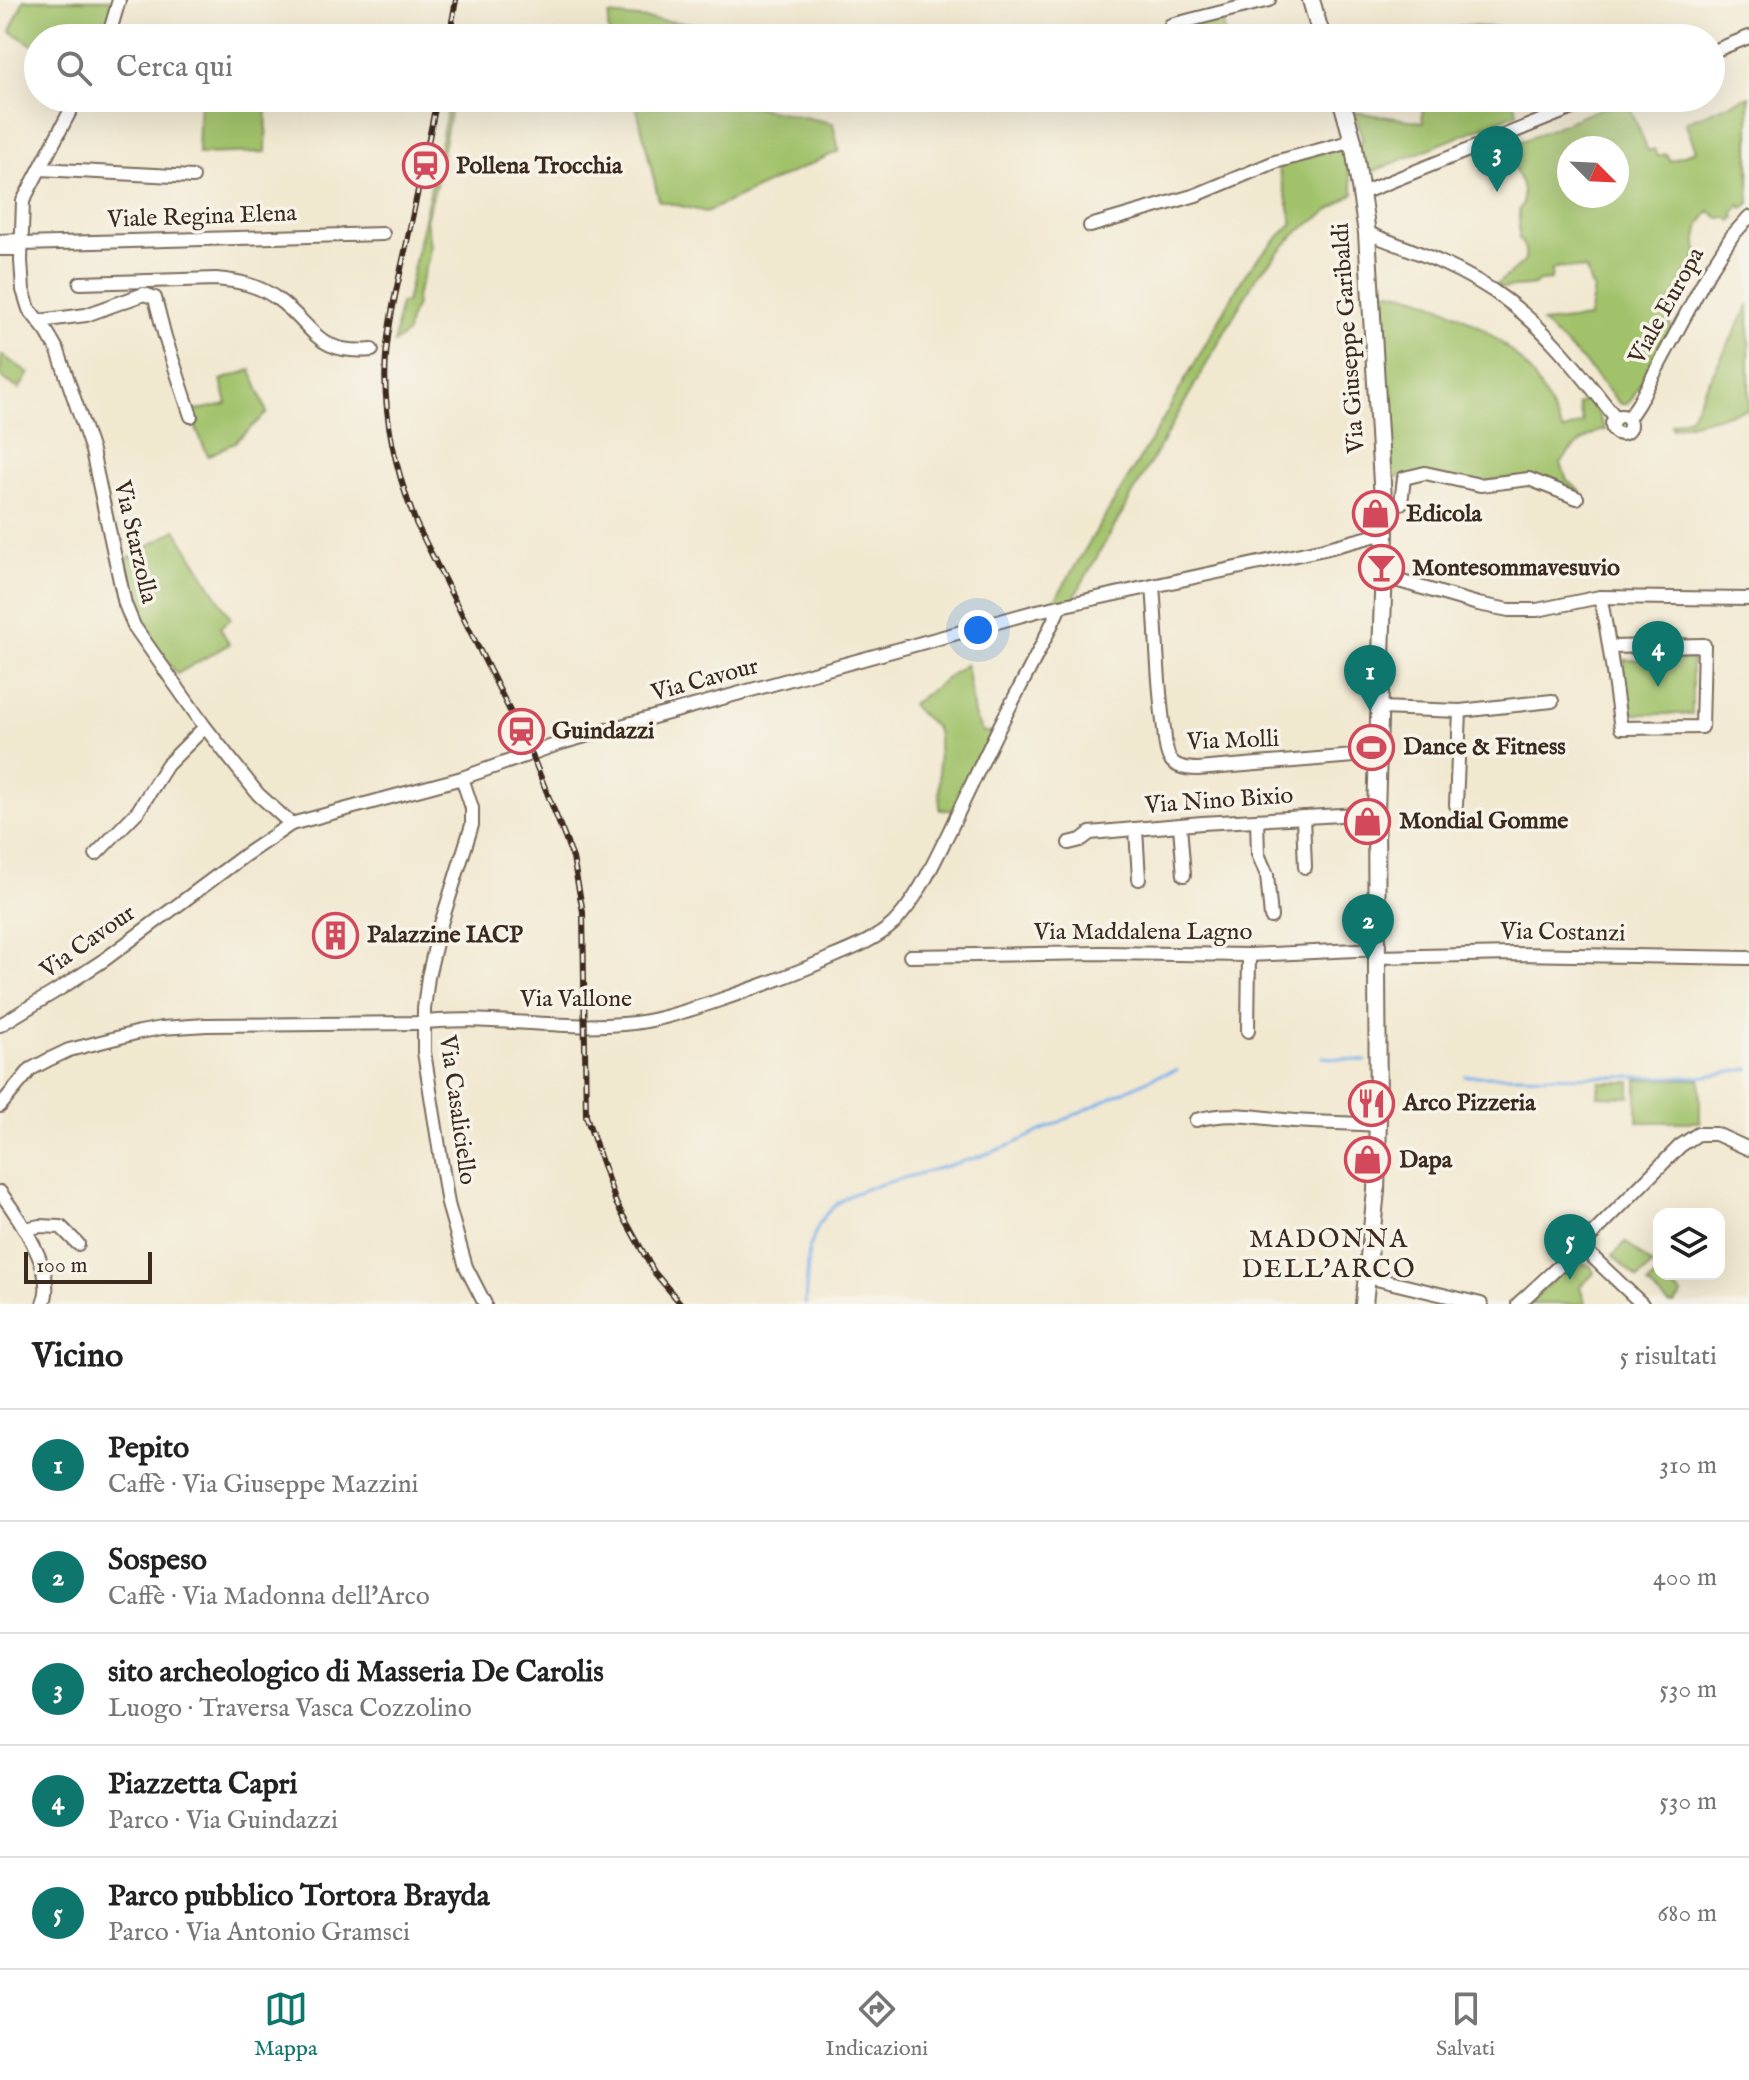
<!DOCTYPE html>
<html lang="it">
<head>
<meta charset="utf-8">
<style>
  :root { --surface:#fff; --page:#f2f2f2; --text:#222; --muted:#767676; --line:#e0e0e0; --accent:#0f766e }
  body { margin:0; font-family:"IM FELL English",serif; background:var(--page); color:var(--text) }
  .controls { position:absolute; right:24px; bottom:24px; display:grid; overflow:hidden; border-radius:16px; box-shadow:0 8px 32px #0002 }
  .controls button { width:72px; height:72px; display:grid; place-items:center; padding:0; border:0; border-bottom:2px solid var(--line); background:var(--surface); color:var(--text); font:40px sans-serif }
  .compass { position:absolute; left:1557px; top:136px; width:72px; height:72px; border-radius:50%; background:var(--surface); box-shadow:0 8px 32px #0002; rotate:114deg }
  .scale { position:absolute; left:24px; bottom:20px; width:128px; box-sizing:border-box; padding-left:8px; border:4px solid #3b2a1e; border-top:0; font-size:22px; line-height:28px; white-space:nowrap; color:#3b2a1e; -webkit-text-stroke:6px #f7f3e8; paint-order:stroke }
  .you { position:absolute; left:978px; top:630px; width:28px; height:28px; margin:-20px; border:6px solid #fff; border-radius:50%; background:#1a73e8; box-shadow:0 0 0 12px #1a73e833 }
  .badge { display:grid; place-items:center; width:52px; height:52px; border-radius:50%; background:var(--accent); color:#fff; font-size:26px; font-weight:700 }
  .pin { position:absolute; translate:-50% -66px; filter:drop-shadow(0 2px 4px #0008) }
  .pin::after { content:''; position:absolute; top:42px; width:28px; height:24px; background:inherit; clip-path:polygon(0 0,100% 0,50% 100%) }
  .list { margin:0; padding:0; list-style:none }
  h2 { display:flex; justify-content:space-between; align-items:center; height:104px; margin:0; padding:0 32px; font-size:34px }
  h2 small { font-size:26px; font-weight:400; color:var(--muted) }
  .list li { display:grid; grid-template-columns:52px 1fr auto; gap:24px; align-items:center; box-sizing:border-box; height:112px; padding:0 32px; border-top:2px solid var(--line) }
  .list b { display:block; font-size:30px; white-space:nowrap }
  .list p { margin:0; font-size:26px; white-space:nowrap; color:var(--muted) }
  .list em { font-size:26px; font-style:normal; color:var(--muted) }
  .icon { flex:none; width:44px; height:44px; fill:none; stroke:currentColor; stroke-width:2; stroke-linecap:round; stroke-linejoin:round }
  .map { position:relative; flex:none; width:1749px; height:1304px; overflow:hidden }
  .search { position:absolute; background:var(--surface); box-shadow:0 8px 32px #0002; left:24px; right:24px; top:24px; height:88px; display:flex; align-items:center; gap:20px; box-sizing:border-box; padding:0 28px; border-radius:44px; color:var(--muted); font-size:30px }
  .sheet { height:664px; background:var(--surface) }
  nav { display:flex; justify-content:space-around; align-items:center; box-sizing:border-box; height:112px; border-top:2px solid var(--line); background:var(--surface); font-size:22px; color:var(--muted) }
  nav a { display:grid; justify-items:center; gap:4px }
  nav .on { color:var(--accent) }
  .map>svg:first-child { display:block }
  .green { fill:#a1c26b; stroke:#6e7644; stroke-width:2; fill-rule:evenodd }
  .lines { fill:none; stroke-linecap:round; stroke-linejoin:round }
  .stream { stroke:#7eb2eb; stroke-width:3 }
  .minor-casing { stroke:#7b6c5c; stroke-width:16 }
  .major-casing { stroke:#7b6c5c; stroke-width:20 }
  .minor { stroke:#fff; stroke-width:12 }
  .major { stroke:#fff; stroke-width:16 }
  .rail-casing { stroke:#3b2a1e; stroke-width:6 }
  .rail { stroke:#f7f3e8; stroke-width:3; stroke-dasharray:9; stroke-linecap:butt }
  .labels { text-anchor:middle; dominant-baseline:central; stroke-width:7; stroke-linejoin:round; paint-order:stroke }
  .poi-label { font-size:24px; font-weight:bold; fill:#3b2a1e; stroke:#f7f3e8; text-anchor:start }
  .street-label { font-size:24px; fill:#3b2a1e; stroke:#f7f3e8 }
  .neighbourhood-label { font-size:26px; letter-spacing:2px; fill:#3b2a1e; stroke:#f7f3e8 }
</style>
</head>
<body>
<div class="map">
<svg width="1749" height="1304" viewBox="0 0 1749 1304">
  <rect width="100%" height="100%" fill="#f7f3e8"/>
  <filter id="ink" filterUnits="userSpaceOnUse"><feTurbulence type="fractalNoise" baseFrequency=".0125" numOctaves="2"/><feDisplacementMap in="SourceGraphic" scale="16" xChannelSelector="R" yChannelSelector="G"/><feConvolveMatrix kernelMatrix="1 2 1 2 8 2 1 2 1" color-interpolation-filters="sRGB"/></filter>
  <filter id="wash" filterUnits="userSpaceOnUse"><feTurbulence type="fractalNoise" baseFrequency=".006" numOctaves="4" result="noise"/><feDisplacementMap in="SourceGraphic" scale="32" xChannelSelector="R" yChannelSelector="G"/><feGaussianBlur stdDeviation="1.8" result="paint"/><feColorMatrix in="noise" values="0 0 0 0 0 0 0 0 0 0 0 0 0 0 0 0 0 1.4 0 .05"/><feComposite in="paint" operator="in"/></filter>
  <g filter="url(#wash)">
    <rect width="100%" height="100%" fill="#f1e8d0"/>
    <g class="green">
      <path d="M 24,0 L 114,0 L 103,38 L 38,38 L 38,48 L 10,31 Z"/>
      <path d="M 609,15 L 704,25 L 707,38 L 611,38 L 608,28 Z"/>
      <path d="M 1222,16 L 1226,38 L 1172,38 L 1177,29 Z"/>
      <path d="M 1457,26 L 1503,28 L 1504,38 L 1449,38 L 1449,36 L 1457,36 Z"/>
      <path d="M 1749,96 L 1749,203 L 1743,208 L 1740,205 L 1733,215 L 1735,217 L 1732,221 L 1726,217 L 1719,218 L 1710,211 L 1700,224 L 1697,238 L 1697,256 L 1666,310 L 1666,316 L 1672,327 L 1631,400 L 1626,404 L 1620,404 L 1583,361 L 1542,323 L 1589,318 L 1594,288 L 1591,286 L 1586,269 L 1559,267 L 1552,270 L 1551,280 L 1539,281 L 1534,285 L 1528,286 L 1500,288 L 1496,285 L 1524,262 C 1527,254 1525,245 1519,239 L 1519,210 L 1523,204 L 1523,191 L 1521,182 L 1505,148 L 1604,107 L 1611,107 L 1627,101 L 1648,151 L 1654,149 L 1657,156 L 1666,154 L 1670,161 L 1696,150 L 1685,122 ZM 1569,148 L 1617,148 L 1617,196 L 1569,196 Z"/>
      <path d="M 200,98 L 267,98 L 266,152 L 198,154 Z"/>
      <path d="M 450,98 L 453,98 L 436,185 L 426,220 L 430,246 L 428,260 L 416,297 L 416,306 L 409,320 L 407,333 L 394,343 L 400,303 L 406,303 Z"/>
      <path d="M 627,98 L 710,98 L 833,123 L 839,151 L 706,212 L 659,201 L 636,104 L 629,105 Z"/>
      <path d="M 1421,98 L 1514,98 L 1517,113 L 1364,175 L 1358,142 L 1363,140 L 1354,112 L 1423,122 Z"/>
      <path d="M 1343,147 L 1354,193 L 1295,234 L 1256,277 L 1073,599 L 1053,603 L 1157,430 L 1244,276 L 1258,258 L 1293,223 L 1279,170 L 1279,165 Z"/>
      <path d="M 1377,289 C 1431,295 1489,325 1525,366 C 1541,385 1551,409 1563,431 L 1583,423 L 1578,404 L 1588,399 L 1598,414 L 1605,430 C 1591,432 1568,450 1561,463 L 1567,481 L 1581,491 L 1575,493 L 1533,477 L 1476,482 L 1401,476 L 1391,479 Z"/>
      <path d="M 1749,305 L 1749,409 L 1672,428 L 1671,424 L 1690,417 Z"/>
      <path d="M 2,355 L 29,373 L 19,389 L 0,376 Z"/>
      <path d="M 251,370 L 267,413 L 235,442 L 208,456 L 195,426 L 198,424 L 193,411 L 227,404 L 221,380 Z"/>
      <path d="M 176,530 L 231,619 L 220,627 L 229,644 L 177,674 L 149,639 L 132,608 L 123,561 Z"/>
      <path d="M 1692,659 L 1692,714 L 1624,714 L 1624,660 Z"/>
      <path d="M 966,664 L 974,715 L 982,732 L 992,732 L 954,811 L 940,809 L 938,735 L 936,728 L 911,705 Z"/>
      <rect x="1637" y="1079" width="63" height="43"/>
      <path d="M 1599,1082 L 1630,1082 L 1630,1097 L 1598,1096 Z"/>
      <path d="M 1626,1242 L 1652,1265 L 1638,1279 L 1613,1256 Z"/>
      <path d="M 1579,1262 L 1591,1266 L 1594,1273 L 1580,1287 L 1586,1304 L 1529,1304 L 1567,1267 Z"/>
      <path d="M 1658,1273 L 1682,1295 L 1674,1304 L 1669,1304 L 1648,1285 Z"/>
    </g>
    <g class="lines">
      <g class="stream">
        <path d="M 1322,1057 L 1366,1061"/>
        <path d="M 1465,1076 L 1700,1077 L 1749,1069"/>
        <path d="M 805,1304 L 809,1249 L 819,1224 L 827,1213 L 838,1203 L 850,1195 L 868,1188 L 975,1158 L 1011,1145 L 1154,1077 L 1177,1070"/>
      </g>
    </g>
  </g>
  <g filter="url(#ink)">
    <g class="lines">
      <defs>
        <g id="minor">
          <path d="M 108,38 L 119,0"/>
          <path d="M 1168,38 L 1171,25 L 1269,0"/>
          <path d="M 1711,52 L 1749,37"/>
          <path d="M 77,98 L 23,201 L 21,261 L 23,290 L 29,309 L 47,332 L 58,351 L 92,451 L 125,604 L 134,626 L 205,727 L 258,794 L 291,824"/>
          <path d="M 40,169 L 193,177"/>
          <path d="M 1362,193 L 1597,98"/>
          <path d="M 1090,226 L 1196,195 L 1275,162 L 1353,141"/>
          <path d="M 1367,233 C 1415,251 1465,269 1506,300 C 1550,332 1582,376 1616,418"/>
          <path d="M 0,241 L 22,240"/>
          <path d="M 22,244 L 383,234"/>
          <path d="M 0,249 L 21,249"/>
          <path d="M 80,283 L 216,279 C 238,281 258,285 276,298 C 316,326 314,355 372,350"/>
          <path d="M 39,321 L 86,315 L 144,294 L 155,298 L 165,337 L 191,416"/>
          <circle cx="1621" cy="425" r="9"/>
          <path d="M 1628,419 L 1638,404 L 1708,273 L 1732,236 L 1749,217"/>
          <path d="M 1401,503 L 1404,478 L 1425,473 L 1480,485 L 1529,479 L 1577,498"/>
          <path d="M 1385,577 L 1478,604 L 1509,610 L 1537,610 L 1600,597 L 1749,599"/>
          <path d="M 1153,586 C 1157,633 1157,681 1164,729 C 1165,738 1165,751 1170,759 C 1176,768 1189,769 1198,769 L 1378,754"/>
          <path d="M 1600,597 C 1610,640 1614,684 1621,728 L 1702,727 L 1704,645 L 1610,647"/>
          <path d="M 1380,708 L 1460,711 L 1552,701"/>
          <path d="M 462,778 L 472,808 L 472,825 L 439,930 L 428,977 L 424,1009 L 424,1052 L 448,1204 L 466,1267 L 485,1304"/>
          <path d="M 1456,805 L 1460,711"/>
          <path d="M 1303,817 L 1305,867"/>
          <path d="M 1257,820 L 1258,854 L 1267,875 L 1271,917"/>
          <path d="M 1180,826 L 1184,875"/>
          <path d="M 1136,829 L 1139,879"/>
          <path d="M 1069,843 L 1081,840 L 1090,833 L 1202,823 L 1376,813"/>
          <path d="M 96,854 L 138,811 L 167,765 L 205,727"/>
          <path d="M 910,956 L 1103,953 L 1249,955 L 1377,949"/>
          <path d="M 1377,957 L 1512,954 L 1749,958"/>
          <path d="M 0,1025 L 61,988 L 104,960 L 245,855 L 291,824 L 462,778 L 561,743 L 603,731 L 1037,611 L 1324,549 L 1385,533"/>
          <path d="M 1248,1031 L 1249,955"/>
          <path d="M 0,1106 L 31,1069 L 50,1059 L 69,1050 L 140,1032 L 162,1028 L 206,1025 L 417,1023 C 485,1014 554,1030 623,1024 C 655,1022 686,1011 717,1001 C 755,988 793,975 830,958 C 852,949 877,939 894,923 C 919,897 934,862 950,830 C 964,800 978,771 992,742 C 1014,696 1040,653 1060,606"/>
          <path d="M 1196,1120 C 1232,1110 1258,1118 1295,1121 C 1323,1123 1350,1123 1378,1125"/>
          <path d="M 0,1192 C 18,1216 58,1274 43,1304"/>
          <path d="M 24,1229 L 40,1226 L 61,1227 L 78,1244"/>
          <path d="M 1581,1246 L 1642,1304"/>
          <path d="M 1368,1277 L 1481,1304"/>
          <path d="M 1518,1304 L 1581,1246 L 1680,1146 L 1698,1134 L 1716,1134 L 1749,1149"/>
        </g>
        <g id="major">
          <path d="M 1311,0 L 1322,38"/>
          <path d="M 1341,98 L 1353,141 L 1367,233 L 1385,533 L 1376,813 L 1378,1119 L 1376,1191 L 1364,1304"/>
        </g>
      </defs>
      <use href="#minor" class="minor-casing"/>
      <use href="#major" class="major-casing"/>
      <use href="#minor" class="minor"/>
      <use href="#major" class="major"/>
      <defs>
        <g id="rail">
          <path d="M 449,38 L 456,0"/>
          <path d="M 437,98 C 428,146 417,194 407,242 C 399,279 389,317 386,356 C 382,412 396,472 416,523 L 532,755 L 573,858 L 583,912 L 586,1116 L 616,1203 L 654,1272 L 681,1304"/>
        </g>
      </defs>
      <use href="#rail" class="rail-casing"/>
      <use href="#rail" class="rail"/>
    </g>
  </g>
  <defs>
    <symbol id="station-ring" viewBox="-11 -11 22 22"><circle r="9.5" fill="#f7f3e8" stroke="#d1495b" stroke-width="1.5"/><path d="M-3-6H3Q5-6 5-4V2Q5 4 3 4L4.5 6H3L1.5 4h-3L-3 6H-4.5L-3 4Q-5 4-5 2V-4Q-5-6-3-6ZM-3.5-4v3h7v-3ZM-3.5 1v1.5H-2V1ZM2 1v1.5H3.5V1Z" fill="#d1495b"/></symbol>
    <symbol id="shop-ring" viewBox="-11 -11 22 22"><circle r="9.5" fill="#f7f3e8" stroke="#d1495b" stroke-width="1.5"/><path d="M-5-2.5h2.3a2.7 3.5 0 0 1 5.4 0H5L5.5 6h-11ZM-1.5-2.5h3a1.5 2.3 0 0 0-3 0Z" fill="#d1495b"/></symbol>
    <symbol id="bar-ring" viewBox="-11 -11 22 22"><circle r="9.5" fill="#f7f3e8" stroke="#d1495b" stroke-width="1.5"/><path d="M-6-5H6L.8 .8V4.5H3.5V6h-7V4.5H-.8V.8Z" fill="#d1495b"/></symbol>
    <symbol id="stadium-ring" viewBox="-11 -11 22 22"><circle r="9.5" fill="#f7f3e8" stroke="#d1495b" stroke-width="1.5"/><path d="M0-5a6.5 5 0 1 0 0 10a6.5 5 0 1 0 0-10ZM-3.5-1.8h7v3.6h-7Z" fill="#d1495b"/></symbol>
    <symbol id="building-ring" viewBox="-11 -11 22 22"><circle r="9.5" fill="#f7f3e8" stroke="#d1495b" stroke-width="1.5"/><path d="M-4-6H4V6H1V3H-1V6H-4ZM-2.5-4.3h1.7v1.8h-1.7ZM.8-4.3h1.7v1.8H.8ZM-2.5-1h1.7V.8h-1.7ZM.8-1h1.7V.8H.8Z" fill="#d1495b"/></symbol>
    <symbol id="restaurant-ring" viewBox="-11 -11 22 22"><circle r="9.5" fill="#f7f3e8" stroke="#d1495b" stroke-width="1.5"/><path d="M-5-6h1v4h1v-4h1v4h1v-4h1v5L-1.5 .5V6h-2V.5L-5-1ZM5-6V6H3V1.5H1.5Q1.5-4 5-6Z" fill="#d1495b"/></symbol>
  </defs>
  <g fill-rule="evenodd">
    <use href="#station-ring" x="400" y="140" width="51" height="51"/>
    <use href="#shop-ring" x="1350" y="488" width="51" height="51"/>
    <use href="#bar-ring" x="1356" y="542" width="51" height="51"/>
    <use href="#station-ring" x="496" y="706" width="51" height="51"/>
    <use href="#stadium-ring" x="1346" y="722" width="51" height="51"/>
    <use href="#shop-ring" x="1342" y="796" width="51" height="51"/>
    <use href="#building-ring" x="310" y="910" width="51" height="51"/>
    <use href="#restaurant-ring" x="1346" y="1078" width="51" height="51"/>
    <use href="#shop-ring" x="1342" y="1134" width="51" height="51"/>
  </g>
  <g class="labels">
    <g class="poi-label">
      <text x="456" y="166">Pollena Trocchia</text>
      <text x="1406" y="514">Edicola</text>
      <text x="1412" y="568">Montesommavesuvio</text>
      <text x="552" y="731">Guindazzi</text>
      <text x="1403" y="747">Dance &amp; Fitness</text>
      <text x="1399" y="821">Mondial Gomme</text>
      <text x="367" y="935">Palazzine IACP</text>
      <text x="1403" y="1103">Arco Pizzeria</text>
      <text x="1399" y="1160">Dapa</text>
    </g>
    <g class="street-label">
      <text transform="translate(202 217) rotate(-2)">Viale Regina Elena</text>
      <text transform="translate(1667 306) rotate(-61)">Viale Europa</text>
      <text transform="translate(1349 338) rotate(-94)">Via Giuseppe Garibaldi</text>
      <text transform="translate(135 542) rotate(77)">Via Starzolla</text>
      <text transform="translate(705 680) rotate(-15)">Via Cavour</text>
      <text transform="translate(1233 741) rotate(-2)">Via Molli</text>
      <text transform="translate(1219 801) rotate(-4)">Via Nino Bixio</text>
      <text x="1143" y="932">Via Maddalena Lagno</text>
      <text transform="translate(1563 933) rotate(1)">Via Costanzi</text>
      <text transform="translate(88 942) rotate(-35)">Via Cavour</text>
      <text x="576" y="999">Via Vallone</text>
      <text transform="translate(457 1110) rotate(82)">Via Casaliciello</text>
    </g>
    <g class="neighbourhood-label">
      <text x="1329" y="1239">MADONNA<tspan x="1329" dy="30">DELL'ARCO</tspan></text>
    </g>
  </g>
</svg>
<div class="controls">
<button><svg class="icon" aria-label="layers" viewBox="0 0 24 24"><path d="M12 4l9 5-9 5-9-5zM3 14l9 5 9-5"/></svg></button>
</div>
<svg class="compass" viewBox="-18 -18 36 36"><path d="M0-13l5 13h-10z" fill="#e53935"/><path d="M0 13l5-13h-10z" fill="#767676"/></svg>
<div class="scale">100 m</div>
<div class="you"></div>
<div class="pin badge" style="left:1370px;top:711px">1</div>
<div class="pin badge" style="left:1368px;top:960px">2</div>
<div class="pin badge" style="left:1497px;top:192px">3</div>
<div class="pin badge" style="left:1658px;top:687px">4</div>
<div class="pin badge" style="left:1570px;top:1280px">5</div>
<div class="search"><svg class="icon" aria-label="search" viewBox="0 0 24 24"><circle cx="10" cy="10" r="6"/><path d="M15 15l6 6"/></svg>Cerca qui</div>
</div>
<section class="sheet">
<h2>Vicino<small>5 risultati</small></h2>
<ul class="list">
<li><span class="badge">1</span><div><b>Pepito</b><p>Caffè · Via Giuseppe Mazzini</p></div><em>310 m</em></li>
<li><span class="badge">2</span><div><b>Sospeso</b><p>Caffè · Via Madonna dell'Arco</p></div><em>400 m</em></li>
<li><span class="badge">3</span><div><b>sito archeologico di Masseria De Carolis</b><p>Luogo · Traversa Vasca Cozzolino</p></div><em>530 m</em></li>
<li><span class="badge">4</span><div><b>Piazzetta Capri</b><p>Parco · Via Guindazzi</p></div><em>530 m</em></li>
<li><span class="badge">5</span><div><b>Parco pubblico Tortora Brayda</b><p>Parco · Via Antonio Gramsci</p></div><em>680 m</em></li>
</ul>
</section>
<nav>
<a class="on"><svg class="icon" aria-label="map" viewBox="0 0 24 24"><path d="M3 6l6-2 6 2 6-2v14l-6 2-6-2-6 2zM9 4v14M15 6v14"/></svg>Mappa</a>
<a><svg class="icon" aria-label="directions" viewBox="0 0 24 24"><path d="M12 3l9 9-9 9-9-9zM9 14v-3h6M13 9l2 2-2 2"/></svg>Indicazioni</a>
<a><svg class="icon" aria-label="saved" viewBox="0 0 24 24"><path d="M7 4h10v16l-5-4-5 4z"/></svg>Salvati</a>
</nav>
</body>
</html>
